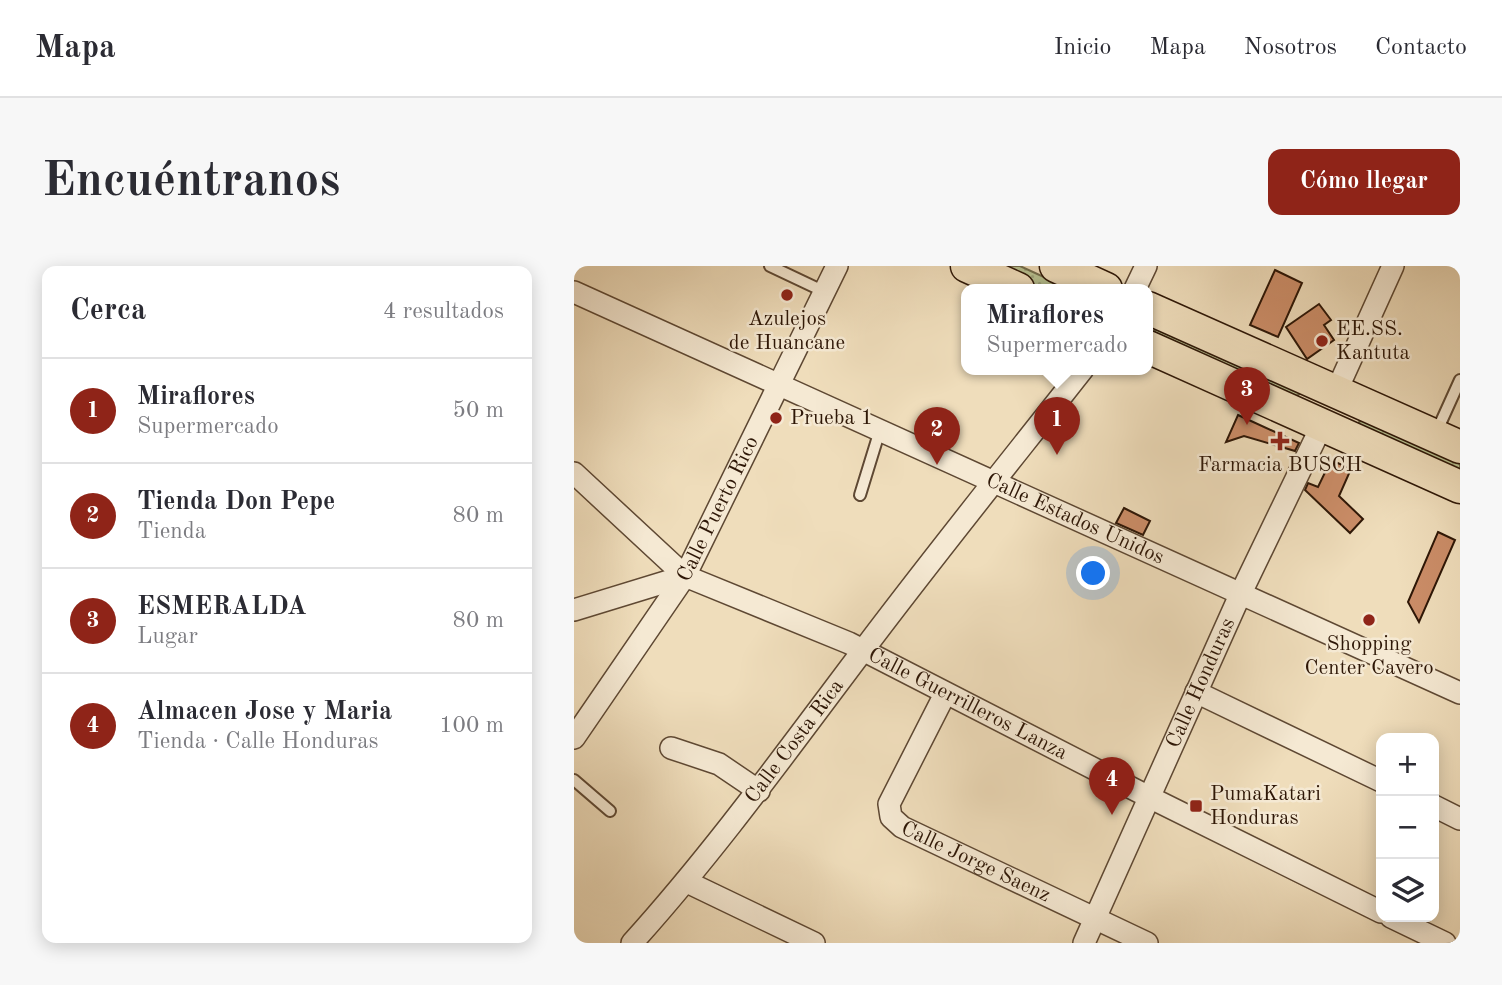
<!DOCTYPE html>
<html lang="es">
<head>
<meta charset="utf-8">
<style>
  :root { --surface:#fff; --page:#f7f7f7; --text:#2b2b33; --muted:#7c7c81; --line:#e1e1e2; --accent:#8f2418 }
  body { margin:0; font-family:"Old Standard TT",serif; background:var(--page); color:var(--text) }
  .controls { position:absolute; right:21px; bottom:21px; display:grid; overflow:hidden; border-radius:14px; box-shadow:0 4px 18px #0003 }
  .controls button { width:63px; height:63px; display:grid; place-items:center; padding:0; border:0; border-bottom:2px solid var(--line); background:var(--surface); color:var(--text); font:35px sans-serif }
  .you { position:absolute; left:520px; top:308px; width:24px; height:24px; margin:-18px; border:5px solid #fff; border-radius:50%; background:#1a73e8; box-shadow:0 0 0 10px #1a73e833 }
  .badge { display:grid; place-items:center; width:46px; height:46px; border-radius:50%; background:var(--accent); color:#fff; font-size:23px; font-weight:700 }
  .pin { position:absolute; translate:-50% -58px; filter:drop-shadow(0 2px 4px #0008) }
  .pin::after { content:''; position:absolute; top:37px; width:24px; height:21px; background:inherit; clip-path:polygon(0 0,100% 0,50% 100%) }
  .popup { position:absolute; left:387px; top:18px; width:192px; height:91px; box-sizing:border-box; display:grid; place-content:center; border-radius:14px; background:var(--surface); filter:drop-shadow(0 2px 5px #0005); font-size:23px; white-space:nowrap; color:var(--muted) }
  .popup b { font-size:26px; color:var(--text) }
  .popup::after { content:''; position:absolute; left:50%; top:100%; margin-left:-14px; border:14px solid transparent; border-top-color:var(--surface) }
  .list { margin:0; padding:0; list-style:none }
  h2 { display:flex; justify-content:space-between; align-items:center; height:91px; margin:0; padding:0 28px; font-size:30px }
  h2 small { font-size:23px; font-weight:400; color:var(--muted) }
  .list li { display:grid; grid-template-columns:46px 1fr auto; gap:21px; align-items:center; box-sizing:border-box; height:105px; padding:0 28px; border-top:2px solid var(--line) }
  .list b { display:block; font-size:26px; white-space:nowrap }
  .list p { margin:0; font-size:23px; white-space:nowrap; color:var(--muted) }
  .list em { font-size:23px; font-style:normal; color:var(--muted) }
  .icon { flex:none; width:38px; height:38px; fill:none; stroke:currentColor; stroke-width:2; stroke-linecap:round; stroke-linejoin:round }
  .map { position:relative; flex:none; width:886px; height:677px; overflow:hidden; border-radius:14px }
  header { display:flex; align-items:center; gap:42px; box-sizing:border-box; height:98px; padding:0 35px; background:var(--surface); border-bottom:2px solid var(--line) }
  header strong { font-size:33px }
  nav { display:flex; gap:38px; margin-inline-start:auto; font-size:24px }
  .intro { display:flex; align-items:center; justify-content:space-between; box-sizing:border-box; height:168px; padding:0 42px }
  h1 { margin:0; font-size:49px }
  .button { padding:18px 32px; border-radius:14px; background:var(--accent); color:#fff; font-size:24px; font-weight:700 }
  main { display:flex; gap:42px; padding:0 42px }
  aside { flex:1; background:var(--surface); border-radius:14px; box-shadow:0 4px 18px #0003 }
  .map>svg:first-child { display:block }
  .grass { fill:url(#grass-dots); stroke:#726c4c; stroke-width:2 }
  .park { fill:url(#park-crowns); stroke:#726c4c; stroke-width:2 }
  .building { fill:#cb8d68; stroke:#2d1606; stroke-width:2 }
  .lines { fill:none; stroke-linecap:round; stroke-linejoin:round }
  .lane-casing { stroke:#5e4833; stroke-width:14 }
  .street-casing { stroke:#5e4833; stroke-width:24 }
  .primary-casing { stroke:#2d1606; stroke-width:35 }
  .lane { stroke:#f5e9d3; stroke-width:10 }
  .street { stroke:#f5e9d3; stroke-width:21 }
  .primary { stroke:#efddbb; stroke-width:32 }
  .poi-dot { fill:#8f2418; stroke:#f5e9d3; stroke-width:2.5 }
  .labels { text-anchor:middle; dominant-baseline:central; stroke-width:5; stroke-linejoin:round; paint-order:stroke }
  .poi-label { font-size:21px; fill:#2d1606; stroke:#f5e9d3 }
  .street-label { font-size:21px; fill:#2d1606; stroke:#f5e9d3 }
</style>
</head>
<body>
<header>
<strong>Mapa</strong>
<nav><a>Inicio</a><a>Mapa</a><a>Nosotros</a><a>Contacto</a></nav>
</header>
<div class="intro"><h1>Encuéntranos</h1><a class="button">Cómo llegar</a></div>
<main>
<aside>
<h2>Cerca<small>4 resultados</small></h2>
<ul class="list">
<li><span class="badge">1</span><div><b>Miraflores</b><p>Supermercado</p></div><em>50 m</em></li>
<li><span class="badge">2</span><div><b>Tienda Don Pepe</b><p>Tienda</p></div><em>80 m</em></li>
<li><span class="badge">3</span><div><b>ESMERALDA</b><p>Lugar</p></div><em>80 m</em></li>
<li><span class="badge">4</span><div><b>Almacen Jose y Maria</b><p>Tienda · Calle Honduras</p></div><em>100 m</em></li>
</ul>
</aside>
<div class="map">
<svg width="886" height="677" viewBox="0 0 886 677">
  <defs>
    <pattern id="grass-dots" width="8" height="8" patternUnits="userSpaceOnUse" patternTransform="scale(1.75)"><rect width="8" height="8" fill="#b7c191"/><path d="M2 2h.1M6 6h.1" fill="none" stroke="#9ea57c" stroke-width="1.8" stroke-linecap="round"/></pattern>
    <pattern id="park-crowns" width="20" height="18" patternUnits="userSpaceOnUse" patternTransform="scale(1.75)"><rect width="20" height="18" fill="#b7c191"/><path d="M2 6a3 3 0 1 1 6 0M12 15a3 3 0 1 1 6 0" fill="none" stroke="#9ea57c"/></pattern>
  </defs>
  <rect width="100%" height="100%" fill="#efddbb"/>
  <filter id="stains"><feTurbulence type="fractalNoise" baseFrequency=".00286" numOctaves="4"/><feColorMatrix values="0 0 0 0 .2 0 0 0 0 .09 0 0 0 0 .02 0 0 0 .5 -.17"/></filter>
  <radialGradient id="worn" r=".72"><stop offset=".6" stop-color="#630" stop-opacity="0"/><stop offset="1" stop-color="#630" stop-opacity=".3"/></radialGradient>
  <path class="grass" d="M 419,0 L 446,0 L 496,23 L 469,23 Z"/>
  <g class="park">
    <path d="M 583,62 L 727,127 L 721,131 L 581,67 L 580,65 Z"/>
    <path d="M 789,154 L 886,198 L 886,210 L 785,160 L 785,156 Z"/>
  </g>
  <g class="building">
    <path d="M 701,4 L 728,17 L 704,71 L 676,59 Z"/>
    <path d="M 745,38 L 757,54 L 750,59 L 760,74 L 733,93 L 712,61 Z"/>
    <path d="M 664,149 L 725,177 L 721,185 L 670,170 L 652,176 Z"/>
    <path d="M 757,194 L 777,203 L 765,230 L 789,253 L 776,267 L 731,224 L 734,217 L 744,221 Z"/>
    <path d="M 550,242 L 576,255 L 569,269 L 542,257 Z"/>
    <path d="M 864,266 L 881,274 L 845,356 L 834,336 Z"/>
  </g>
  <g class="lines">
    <defs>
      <g id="lane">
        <path d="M 196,0 L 251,26"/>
        <path d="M 862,167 L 886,114"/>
        <path d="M 286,229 L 306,164"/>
        <path d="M 0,514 L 36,545"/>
      </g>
      <g id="street">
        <path d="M 561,23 L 572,0"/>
        <path id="s1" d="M 0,26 L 886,427"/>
        <path d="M 762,126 L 819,0"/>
        <path id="s2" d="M 0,207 L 111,310 L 275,377 L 575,531 L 807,646"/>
        <path d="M 0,344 L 111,310"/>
        <path d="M 622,426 L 807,515"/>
        <path id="s3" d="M 371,428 L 315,538 L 317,551 L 328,561 L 573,677"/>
        <path id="s4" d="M 0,472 L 111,310 L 263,0"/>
        <path d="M 97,482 L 145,498 L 185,525"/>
        <path d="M 860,540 L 886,553"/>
        <path d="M 113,616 L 240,677"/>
        <path d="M 817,651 L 871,677"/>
        <path id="s5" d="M 58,677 C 141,585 213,485 287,387 C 359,291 435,197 509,103"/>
        <path id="s6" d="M 510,677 L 666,329 L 748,159"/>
      </g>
      <g id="primary">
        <path d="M 393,0 L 444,23"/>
        <path d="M 482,0 L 532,23"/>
        <path d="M 574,42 L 886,181"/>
        <path d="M 574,81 L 886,221"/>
      </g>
    </defs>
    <use href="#lane" class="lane-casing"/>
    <use href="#street" class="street-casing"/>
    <use href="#primary" class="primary-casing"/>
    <use href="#lane" class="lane"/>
    <use href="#street" class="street"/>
    <use href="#primary" class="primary"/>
  </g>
  <g class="poi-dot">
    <circle cx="213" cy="29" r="7"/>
    <circle cx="748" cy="75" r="7"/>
    <circle cx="202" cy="152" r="7"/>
    <path d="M702.5 164.5h7v7h7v7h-7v7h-7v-7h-7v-7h7z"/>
    <circle cx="795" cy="354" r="7"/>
    <rect x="615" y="533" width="14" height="14" rx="3.5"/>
  </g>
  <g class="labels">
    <g class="poi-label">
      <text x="213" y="53">Azulejos<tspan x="213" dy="24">de Huancane</tspan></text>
      <text x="762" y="63" text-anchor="start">EE.SS.<tspan x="762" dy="24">Kantuta</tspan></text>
      <text x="216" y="152" text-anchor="start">Prueba 1</text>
      <text x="706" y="199">Farmacia BUSCH</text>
      <text x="795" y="378">Shopping<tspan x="795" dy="24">Center Cavero</tspan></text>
      <text x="636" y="528" text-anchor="start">PumaKatari<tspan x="636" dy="24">Honduras</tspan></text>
    </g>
    <g class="street-label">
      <text stroke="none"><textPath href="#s4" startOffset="271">Calle Puerto Rico</textPath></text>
      <text stroke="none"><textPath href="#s1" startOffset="550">Calle Estados Unidos</textPath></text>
      <text stroke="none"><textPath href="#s6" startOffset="285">Calle Honduras</textPath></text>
      <text stroke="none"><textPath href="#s2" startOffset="462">Calle Guerrilleros Lanza</textPath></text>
      <text stroke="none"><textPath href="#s5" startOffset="259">Calle Costa Rica</textPath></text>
      <text stroke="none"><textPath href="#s3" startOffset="233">Calle Jorge Saenz</textPath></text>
    </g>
  </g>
  <rect width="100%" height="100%" filter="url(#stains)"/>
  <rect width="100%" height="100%" fill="url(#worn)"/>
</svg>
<div class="controls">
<button>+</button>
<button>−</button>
<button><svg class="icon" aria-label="layers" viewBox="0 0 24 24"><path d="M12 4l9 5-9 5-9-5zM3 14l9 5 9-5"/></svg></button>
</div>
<div class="you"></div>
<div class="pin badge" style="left:483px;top:189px">1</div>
<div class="popup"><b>Miraflores</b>Supermercado</div>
<div class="pin badge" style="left:363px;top:199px">2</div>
<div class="pin badge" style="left:673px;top:159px">3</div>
<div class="pin badge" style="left:538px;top:549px">4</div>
</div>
</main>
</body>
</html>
